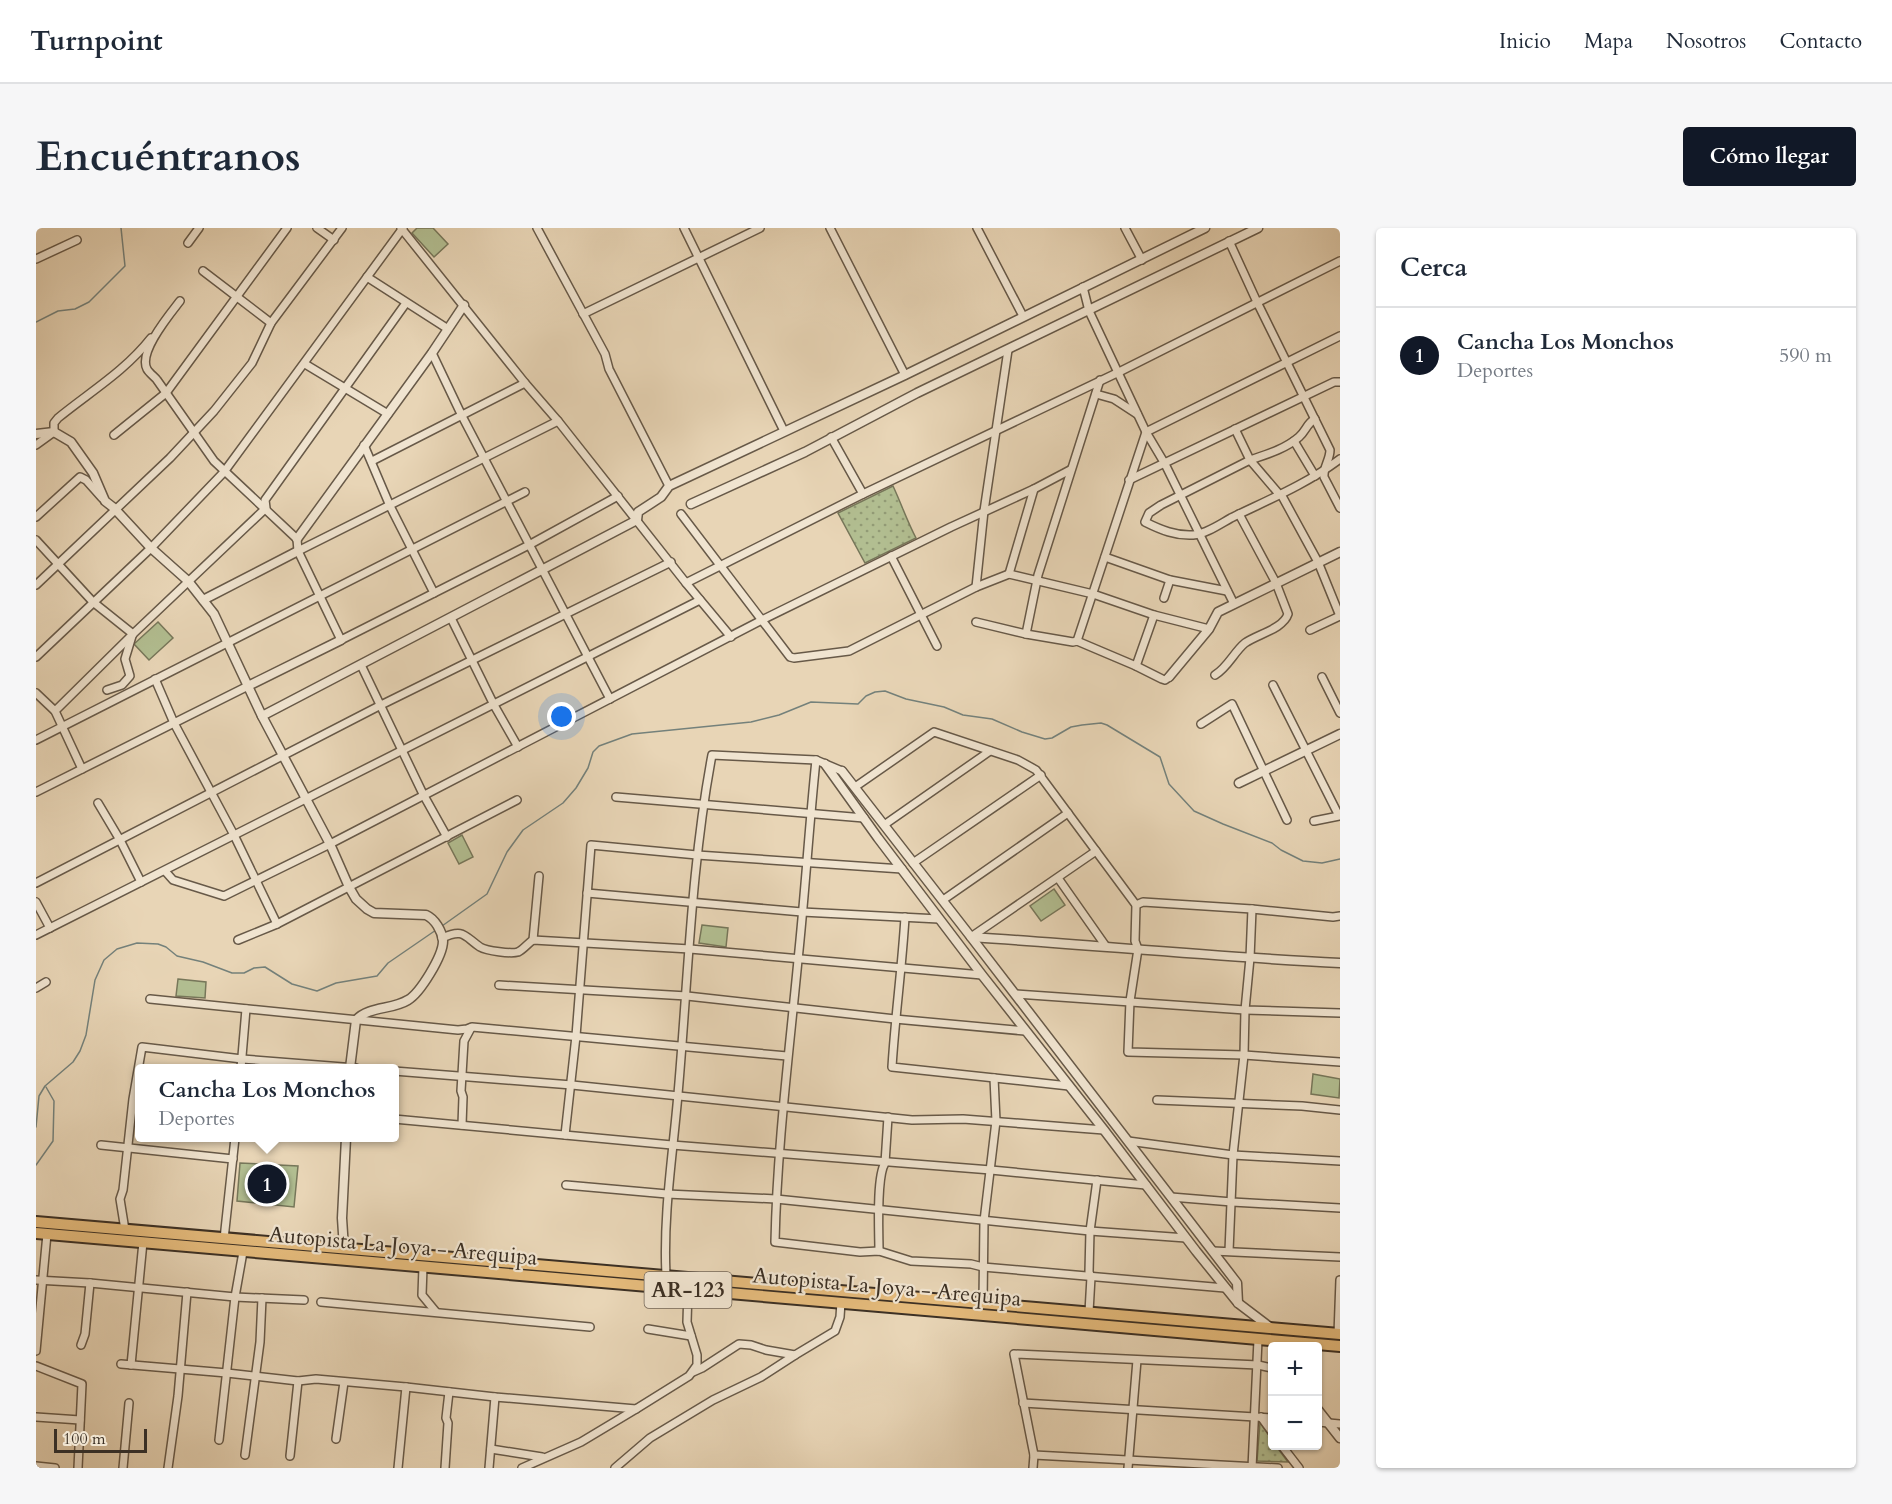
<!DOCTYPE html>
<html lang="es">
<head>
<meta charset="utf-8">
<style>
  :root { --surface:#fff; --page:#f6f6f7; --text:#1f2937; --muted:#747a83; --line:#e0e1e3; --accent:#111827 }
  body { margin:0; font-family:Cardo,serif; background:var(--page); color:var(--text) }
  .controls { position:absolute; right:18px; bottom:18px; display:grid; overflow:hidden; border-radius:6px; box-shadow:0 2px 4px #0004 }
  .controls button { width:54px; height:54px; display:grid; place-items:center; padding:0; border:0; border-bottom:2px solid var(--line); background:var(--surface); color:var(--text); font:30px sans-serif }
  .scale { position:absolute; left:18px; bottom:15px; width:93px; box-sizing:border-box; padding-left:6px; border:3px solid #3c3024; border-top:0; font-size:16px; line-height:21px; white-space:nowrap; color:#3c3024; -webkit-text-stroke:4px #f0e4d0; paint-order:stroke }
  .you { position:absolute; left:526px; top:489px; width:21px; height:21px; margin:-15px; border:4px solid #fff; border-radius:50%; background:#1a73e8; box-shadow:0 0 0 9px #1a73e833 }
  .badge { display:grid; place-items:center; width:39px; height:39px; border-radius:50%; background:var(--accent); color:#fff; font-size:20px; font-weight:700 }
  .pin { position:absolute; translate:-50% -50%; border:3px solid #fff; box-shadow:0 2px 6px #0006 }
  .popup { position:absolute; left:99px; top:836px; width:264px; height:78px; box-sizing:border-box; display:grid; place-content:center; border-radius:6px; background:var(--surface); filter:drop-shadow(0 2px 4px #0005); font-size:20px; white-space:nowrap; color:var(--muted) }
  .popup b { font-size:22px; color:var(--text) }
  .popup::after { content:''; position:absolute; left:50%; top:100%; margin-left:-12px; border:12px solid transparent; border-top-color:var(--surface) }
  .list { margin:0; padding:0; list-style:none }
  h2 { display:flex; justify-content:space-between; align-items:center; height:78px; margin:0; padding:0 24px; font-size:26px }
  h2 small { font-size:20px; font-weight:400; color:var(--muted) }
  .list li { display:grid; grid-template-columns:39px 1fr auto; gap:18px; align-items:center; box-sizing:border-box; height:96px; padding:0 24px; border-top:2px solid var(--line) }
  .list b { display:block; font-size:22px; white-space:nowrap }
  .list p { margin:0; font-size:20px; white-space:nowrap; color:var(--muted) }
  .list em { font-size:20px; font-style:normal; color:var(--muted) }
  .map { position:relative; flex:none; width:1304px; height:1240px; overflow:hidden; border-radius:6px }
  header { display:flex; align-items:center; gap:36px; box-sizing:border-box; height:84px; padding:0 30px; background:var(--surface); border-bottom:2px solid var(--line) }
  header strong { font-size:28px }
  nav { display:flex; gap:33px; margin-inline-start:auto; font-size:21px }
  .intro { display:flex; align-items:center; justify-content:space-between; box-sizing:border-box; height:144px; padding:0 36px }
  h1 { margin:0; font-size:42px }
  .button { padding:15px 27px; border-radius:6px; background:var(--accent); color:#fff; font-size:21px; font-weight:700 }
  main { display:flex; gap:36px; padding:0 36px }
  aside { flex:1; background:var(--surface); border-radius:6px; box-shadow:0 2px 4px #0004 }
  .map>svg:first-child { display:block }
  .grass { fill:url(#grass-dots); stroke:#77775a; stroke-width:1.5 }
  .pitch { fill:#b2be91; stroke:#77775a; stroke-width:1.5 }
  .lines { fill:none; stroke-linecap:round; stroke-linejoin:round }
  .stream { stroke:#74817b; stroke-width:1.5 }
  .minor-casing { stroke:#675948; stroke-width:10 }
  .tertiary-casing { stroke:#675948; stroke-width:11 }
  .primary-casing { stroke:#3c3024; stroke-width:14 }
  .minor { stroke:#f0e4d0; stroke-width:7 }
  .tertiary { stroke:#f0e4d0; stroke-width:8 }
  .primary { stroke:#e4ba7b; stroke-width:10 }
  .labels { text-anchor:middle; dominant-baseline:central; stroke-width:4.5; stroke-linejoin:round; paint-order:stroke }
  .shield { fill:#f0e4d0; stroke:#726658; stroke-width:1.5 }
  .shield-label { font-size:21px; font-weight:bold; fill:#3c3024 }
  .street-label { font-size:22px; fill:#3c3024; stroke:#f0e4d0 }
</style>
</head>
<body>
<header>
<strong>Turnpoint</strong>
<nav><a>Inicio</a><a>Mapa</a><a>Nosotros</a><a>Contacto</a></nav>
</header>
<div class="intro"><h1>Encuéntranos</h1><a class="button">Cómo llegar</a></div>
<main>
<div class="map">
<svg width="1304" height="1240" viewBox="0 0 1304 1240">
  <defs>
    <pattern id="grass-dots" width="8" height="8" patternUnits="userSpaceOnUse" patternTransform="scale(1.5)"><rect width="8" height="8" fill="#b2be91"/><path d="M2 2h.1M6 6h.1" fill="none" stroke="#929b76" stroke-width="1.8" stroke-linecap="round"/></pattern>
  </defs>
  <rect width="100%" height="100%" fill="#e8d5b6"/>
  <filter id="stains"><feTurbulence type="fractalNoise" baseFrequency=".00333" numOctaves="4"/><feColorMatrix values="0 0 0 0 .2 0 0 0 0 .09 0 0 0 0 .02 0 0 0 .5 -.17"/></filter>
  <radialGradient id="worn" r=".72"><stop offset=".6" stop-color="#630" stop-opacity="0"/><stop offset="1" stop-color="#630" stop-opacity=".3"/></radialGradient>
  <g class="grass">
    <path d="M 857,258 C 865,275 871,293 880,310 L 829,335 L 802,285 Z"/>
    <path d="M 1224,1194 L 1236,1212 L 1236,1218 L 1240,1218 L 1252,1234 L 1221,1233 Z"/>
  </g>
  <g class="pitch">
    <path d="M 381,0 L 397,0 L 412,16 L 398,29 L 376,5 Z"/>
    <path d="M 122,394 L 137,410 L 113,432 L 98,416 Z"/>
    <path d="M 426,607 L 437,629 L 423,636 L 412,615 Z"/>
    <path d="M 1018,661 L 1029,677 L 1005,693 L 994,678 Z"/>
    <path d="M 666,697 L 692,700 L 690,719 L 663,715 Z"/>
    <path d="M 142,751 L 170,754 L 169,770 L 140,768 Z"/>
    <path d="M 1277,846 L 1304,851 L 1303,870 L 1275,866 Z"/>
    <path d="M 204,935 L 262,938 L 258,979 L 201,973 Z"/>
  </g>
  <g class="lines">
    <g class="stream">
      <path d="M 0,94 L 22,83 L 39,81 L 53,74 L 89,38 L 85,0"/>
      <path d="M 406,698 L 451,666 L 471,624 L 487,602 L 527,575 L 540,560 L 552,540 L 557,524 L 563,518 L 596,506 L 715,494 L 743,487 L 775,474 L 822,476 L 830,468 L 839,464 L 849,463 L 870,471 L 908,479 L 927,487 L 956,491 L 986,504 L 1009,511 L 1016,510 L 1035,499 L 1046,497 L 1065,495 L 1071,497 L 1124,529 L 1133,556 L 1158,583 L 1187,596 L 1236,615 L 1245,622 L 1267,633 L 1286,635 L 1304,631"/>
      <path d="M 0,899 L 3,868 L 9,858 L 37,834 L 44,823 L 50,807 L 59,752 L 68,732 L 81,721 L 101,715 L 122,716 L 130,719 L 141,728 L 167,734 L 196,745 L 208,745 L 218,740 L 229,739 L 256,756 L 281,763 L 300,755 L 341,748 L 352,735 L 400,702"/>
      <path d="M 0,937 L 17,913 L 18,873 L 10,859"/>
    </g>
    <defs>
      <g id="minor">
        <path d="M 281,0 L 298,12"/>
        <path d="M 365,0 L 489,155 L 522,193 L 650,355 L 695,409"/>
        <path d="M 501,0 L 569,126 L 573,141 L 633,258"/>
        <path d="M 648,0 L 748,203"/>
        <path d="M 794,0 L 869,147"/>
        <path d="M 941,0 L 987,88"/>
        <path d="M 1089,0 L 1106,32"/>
        <path d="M 1193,13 L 1221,74 L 1294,222 C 1294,232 1287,239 1288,249 L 1304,280"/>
        <path d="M 152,15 L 163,0"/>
        <path d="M 0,31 L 41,12"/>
        <path d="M 167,43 L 235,95"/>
        <path d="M 331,49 L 412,101"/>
        <path d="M 1047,59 L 1053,83 L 1110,204 L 1129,236 L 1198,376"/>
        <path d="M 144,73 C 134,86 102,124 111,141 C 113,145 119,149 121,152 L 178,233 L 261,311 L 262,323 L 305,412 L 493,317 L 582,268"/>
        <path d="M 547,86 L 724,0"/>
        <path d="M 396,125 L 426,188 L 574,471"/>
        <path d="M 269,136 L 352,186"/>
        <path d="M 1060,166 L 1078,171 L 1101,186"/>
        <path d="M 1199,201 L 1214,232 C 1232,226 1249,221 1263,209 C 1270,203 1271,195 1279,191"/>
        <path d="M 78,207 L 130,165 L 251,0"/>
        <path d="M 795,209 L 827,266"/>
        <path d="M 1258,213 L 1279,248"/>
        <path d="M 0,217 L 18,204 L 18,195 L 22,190 C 55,163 88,144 115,110"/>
        <path d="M 328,217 L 354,278 L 398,365"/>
        <path d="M 1304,231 C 1271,256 1232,272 1195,290 C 1184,296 1170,306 1157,307 C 1140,308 1125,302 1109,294 L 1113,285 L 1125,277 L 1214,232 L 1243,266 L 1246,268 L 1282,334 L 1304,388"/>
        <path d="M 336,233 L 489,155"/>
        <path d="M 1093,252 L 1298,154 L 1304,154"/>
        <path d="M 645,286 L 754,429 L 758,430 L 813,423 L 940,359 L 973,346 L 1057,366 L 1118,387 L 1173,401"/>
        <path d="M 0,289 L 44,249 L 50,252 L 66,270"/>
        <path d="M 0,312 L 57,374 L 97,406"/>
        <path d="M 262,323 L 522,193"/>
        <path d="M 855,328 L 901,418"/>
        <path d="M 1069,329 L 1134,352 L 1191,363"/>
        <path d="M 973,346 L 998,261"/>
        <path d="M 650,355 L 827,266 L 1083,144 L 1304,33"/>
        <path d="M 0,357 L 134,230 L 178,183 L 216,135 L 235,95 L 306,0"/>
        <path d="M 940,359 L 948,283 L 972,122"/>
        <path d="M 1128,370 L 1134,352"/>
        <path d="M 415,390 L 458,477 L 482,519"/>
        <path d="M 940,394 L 990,406 L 1037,414 L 1041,413 L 1100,438 L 1126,451 L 1129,452 L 1133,449"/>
        <path d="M 1274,402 L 1304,388"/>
        <path d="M 990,406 L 1002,347 L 1064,152"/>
        <path d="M 1041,413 L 1110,204 L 1304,108"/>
        <path d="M 0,429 L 115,320 L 188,244 L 367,0"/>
        <path d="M 325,437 L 387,566 L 411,609"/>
        <path d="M 1100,438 L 1118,387"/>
        <path d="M 1179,447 C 1192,439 1198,424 1209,415 C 1222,406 1247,401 1252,386 L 1240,355 L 1203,286"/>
        <path d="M 1286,449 L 1304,485"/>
        <path d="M 119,451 L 138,495 L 198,607 L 241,696"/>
        <path d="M 1237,457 L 1303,588 L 1278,593"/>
        <path d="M 71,462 L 86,457 L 94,448 L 89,431 L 96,408"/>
        <path d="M 0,465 L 19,483 L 46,541"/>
        <path d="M 19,483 L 97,406 L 230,280 L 229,272 L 370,75"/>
        <path d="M 1165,496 L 1196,476 L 1251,592"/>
        <path d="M 0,512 L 489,264"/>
        <path d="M 780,532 C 773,599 769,666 762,732 C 753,826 741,920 739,1014 L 824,1024 L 843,1023 L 875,1033 L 935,1036 L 947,1039 L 1189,1060"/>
        <path d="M 819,559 L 898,504 L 982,532 L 1000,542 L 1100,677 L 1099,713 L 1102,721 L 1094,773 L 1092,824 L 1208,827 L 1304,834"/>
        <path d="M 0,564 L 212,458"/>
        <path d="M 580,569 L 828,590"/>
        <path d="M 62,575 L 84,612 L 105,654"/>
        <path d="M 848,597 L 954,523"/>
        <path d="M 877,635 L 1005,547"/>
        <path d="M 129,643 L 137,652 L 188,668 L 294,616 L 726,392 L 915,299 L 998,261 L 1034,242"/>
        <path d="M 1022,650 L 1069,717"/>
        <path d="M 0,655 L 345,477 L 635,334"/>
        <path d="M 551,665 L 766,684 L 903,691"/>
        <path d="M 907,672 L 1032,585"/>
        <path d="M 0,674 L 14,700"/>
        <path d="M 1100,677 L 1107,674 L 1216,681 L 1297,689 L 1304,688"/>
        <path d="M 869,689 C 866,740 859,789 856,839 L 1033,858"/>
        <path d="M 0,707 L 664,372"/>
        <path d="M 935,709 L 1060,623"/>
        <path d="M 406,710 C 428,700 428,708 444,719 C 451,723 475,726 482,724 C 488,721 492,715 497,712 L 654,721 L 946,747"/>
        <path d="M 202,712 L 241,696 L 481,572"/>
        <path d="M 497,712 L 503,648"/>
        <path d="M 463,757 L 651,768 L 859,791 L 989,803"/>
        <path d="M 0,760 L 10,754"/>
        <path d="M 979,766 L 1209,782 L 1304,785"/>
        <path d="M 114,771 L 422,802 L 431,801 L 436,799 L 751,828"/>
        <path d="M 205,840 L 210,781"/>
        <path d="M 358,843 L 536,857 L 876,892 L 927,891 L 1068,902"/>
        <path d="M 1121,872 L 1266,878 L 1304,882"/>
        <path d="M 358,891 L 636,917 L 955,942 L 1110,957"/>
        <path d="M 426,897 L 427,869 L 425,863 L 428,813 L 435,800"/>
        <path d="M 529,907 L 540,808 L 555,617 L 661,627 L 866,641"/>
        <path d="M 1092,913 L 1197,927 L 1304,933"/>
        <path d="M 65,917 L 197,931"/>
        <path d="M 530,957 L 631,966 L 740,971 L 1054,1003 L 1150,1010"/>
        <path d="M 1135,969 L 1196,974 L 1304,980"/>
        <path d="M 89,1002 L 84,971 L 87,962 L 97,871 L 106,819 L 206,831 L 320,840"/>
        <path d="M 188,1011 L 199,910"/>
        <path d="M 843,1023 C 843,1005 840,949 849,935 L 852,889"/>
        <path d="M 1177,1023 L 1304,1029"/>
        <path d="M 1193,1023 L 1197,927 L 1208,827 L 1209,782 L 1214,730 L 1216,681"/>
        <path d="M 387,1039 L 386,1067 L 400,1084"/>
        <path d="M 630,1047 C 627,986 637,926 642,866 C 652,753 655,638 676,527 L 780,532 L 806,543"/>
        <path d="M 0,1052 L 54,1055 L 199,1069 L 268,1072"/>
        <path d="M 285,1074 L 554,1099"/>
        <path d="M 947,1074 L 948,993 L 960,893 L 958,850"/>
        <path d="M 1053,1084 L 1055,1049 L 1053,1044 L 1054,1003 L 1061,952"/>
        <path d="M 612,1101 L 655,1108"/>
        <path d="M 1302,1106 L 1304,1052"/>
        <path d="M 45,1117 L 49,1106 L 54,1055"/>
        <path d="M 0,1123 L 11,1006"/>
        <path d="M 85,1136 L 191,1145 L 262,1153 L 280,1151 L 370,1159 L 459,1169 L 600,1181 L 653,1148 L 661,1137 L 661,1127 L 651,1094 L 652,1062"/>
        <path d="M 95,1137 L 107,1014"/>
        <path d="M 0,1138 L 46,1156 L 42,1240"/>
        <path d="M 657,1144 L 666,1140 L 703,1116 L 715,1117 L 730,1122 L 759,1127 L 799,1103 L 804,1089 L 805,1074"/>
        <path d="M 987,1175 L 1236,1190"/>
        <path d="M 0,1189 L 44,1192"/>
        <path d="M 1225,1189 L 1236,1204"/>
        <path d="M 1282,1194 L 1304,1196"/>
        <path d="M 300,1211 L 308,1154"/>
        <path d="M 183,1212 L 199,1069 L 207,1024"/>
        <path d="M 1246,1218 L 1263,1240"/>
        <path d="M 455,1221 L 506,1229"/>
        <path d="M 209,1227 L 224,1114 L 226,1070"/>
        <path d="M 998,1227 L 1242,1240"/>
        <path d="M 254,1228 L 262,1153"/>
        <path d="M 0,1238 L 19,1240"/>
        <path d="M 87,1240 L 93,1175"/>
        <path d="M 132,1240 L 142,1168 L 151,1064"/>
        <path d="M 362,1240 L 370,1159"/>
        <path d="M 409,1240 L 412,1195 L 410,1190 L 413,1164"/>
        <path d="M 453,1240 L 459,1169"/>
        <path d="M 486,1240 L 545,1214 L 600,1181"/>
        <path d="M 579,1240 L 614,1210 L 677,1172 L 725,1149 L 759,1127"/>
        <path d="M 997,1240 L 998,1227 L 978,1126 L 1222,1137 L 1236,1140"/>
        <path d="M 1092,1240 L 1101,1132"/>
        <path d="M 1216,1240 L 1222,1112"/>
      </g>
      <g id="tertiary">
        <path d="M 0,206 L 18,204 L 35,214 L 57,245 L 69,273 L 78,280 L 115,320 L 152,353 L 178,386 L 226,488 L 294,616 L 313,659 L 320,671 L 331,681 L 338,685 L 390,687 C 399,691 406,703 407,713 C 407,728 384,765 372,772 C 356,782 333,778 320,792 L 314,840"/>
        <path d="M 655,276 L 769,224 L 881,165 L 1222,0"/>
        <path d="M 261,311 L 396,125 L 428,77"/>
        <path d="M 167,372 L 262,323"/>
        <path d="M 1133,449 L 1173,401 L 1182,384 L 1304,324"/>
        <path d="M 212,458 L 305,412"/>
        <path d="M 226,488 L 601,292 L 602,284 L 625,269 L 633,258 L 869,147 L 1169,0"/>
        <path d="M 789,536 L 842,610 L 946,747 L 1068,902 L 1160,1023 L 1202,1075 L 1235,1100"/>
        <path d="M 806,543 L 935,709 C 1058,717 1181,729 1304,735"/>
        <path d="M 1203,555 L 1304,506"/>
        <path d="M 935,709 L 1201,1055 L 1202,1075"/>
        <path d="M 308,1021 L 306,990 L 310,910"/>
        <path d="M 1282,1182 L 1304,1210"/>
      </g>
      <g id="primary">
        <path d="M 0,994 L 1304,1106"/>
        <path d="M 0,1005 L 1304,1118"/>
      </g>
    </defs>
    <use href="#minor" class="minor-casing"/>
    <use href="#tertiary" class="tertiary-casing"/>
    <use href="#primary" class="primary-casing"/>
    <use href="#minor" class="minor"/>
    <use href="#tertiary" class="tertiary"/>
    <use href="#primary" class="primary"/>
  </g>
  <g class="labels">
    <rect class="shield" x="608.5" y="1044" width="87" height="36" rx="4.5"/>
    <g class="shield-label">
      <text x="652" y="1062">AR-123</text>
    </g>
    <g class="street-label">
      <text transform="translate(367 1018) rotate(5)">Autopista La Joya - Arequipa</text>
      <text transform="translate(851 1059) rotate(5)">Autopista La Joya - Arequipa</text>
    </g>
  </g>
  <rect width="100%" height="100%" filter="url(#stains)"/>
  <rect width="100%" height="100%" fill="url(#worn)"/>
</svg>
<div class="controls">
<button>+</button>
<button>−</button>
</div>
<div class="scale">100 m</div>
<div class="you"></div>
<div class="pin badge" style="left:231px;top:956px">1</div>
<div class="popup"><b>Cancha Los Monchos</b>Deportes</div>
</div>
<aside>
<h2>Cerca<small></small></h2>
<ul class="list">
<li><span class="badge">1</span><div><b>Cancha Los Monchos</b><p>Deportes</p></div><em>590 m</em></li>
</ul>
</aside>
</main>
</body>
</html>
